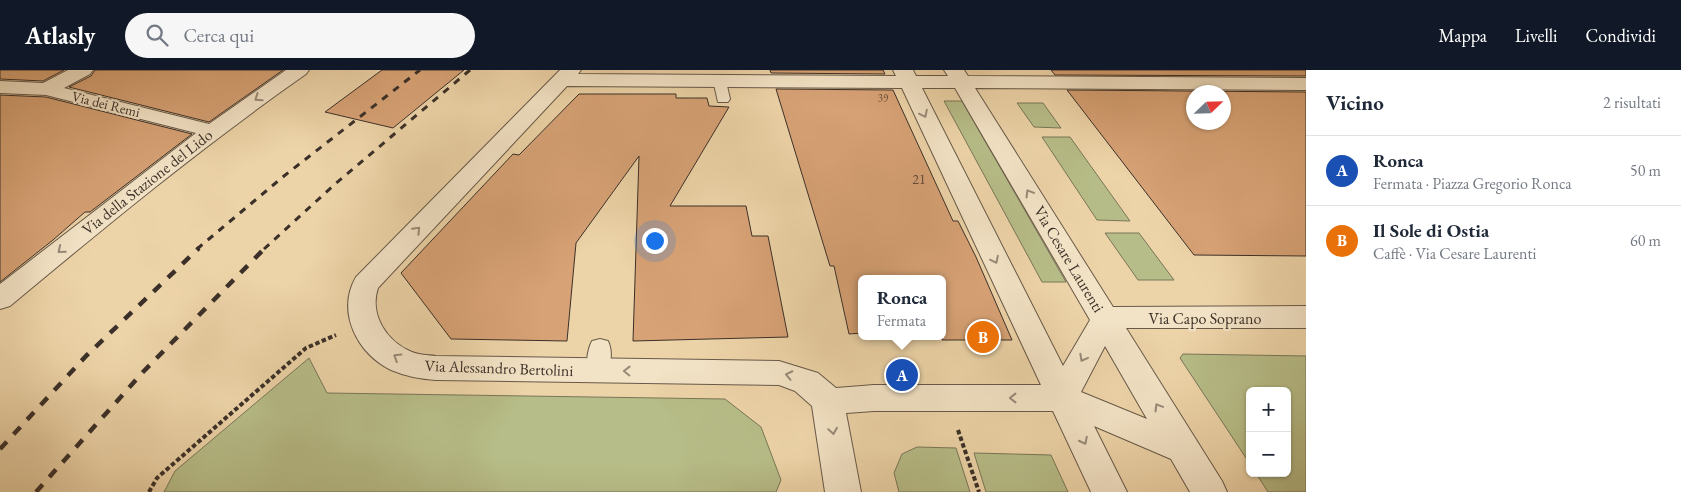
<!DOCTYPE html>
<html lang="it">
<head>
<meta charset="utf-8">
<style>
  :root { --surface:#fff; --page:#f6f6f7; --text:#1f2937; --muted:#747a83; --line:#e0e1e3; --accent:#111827 }
  body { margin:0; font-family:"EB Garamond",serif; background:var(--page); color:var(--text) }
  .controls { position:absolute; right:15px; bottom:15px; display:grid; overflow:hidden; border-radius:8px; box-shadow:0 1px 4px #0004 }
  .controls button { width:45px; height:45px; display:grid; place-items:center; padding:0; border:0; border-bottom:1px solid var(--line); background:var(--surface); color:var(--text); font:25px sans-serif }
  .compass { position:absolute; left:1186px; top:15px; width:45px; height:45px; border-radius:50%; background:var(--surface); box-shadow:0 1px 4px #0004; rotate:67deg }
  .you { position:absolute; left:654px; top:170px; width:18px; height:18px; margin:-12px; border:4px solid #fff; border-radius:50%; background:#1a73e8; box-shadow:0 0 0 8px #1a73e833 }
  .badge { display:grid; place-items:center; width:32px; height:32px; border-radius:50%; background:var(--accent); color:#fff; font-size:16px; font-weight:700 }
  .pin { position:absolute; translate:-50% -50%; border:2px solid #fff; box-shadow:0 1px 5px #0006 }
  .popup { position:absolute; left:858px; top:205px; width:88px; height:65px; box-sizing:border-box; display:grid; place-content:center; border-radius:8px; background:var(--surface); filter:drop-shadow(0 1px 4px #0005); font-size:16px; white-space:nowrap; color:var(--muted) }
  .popup b { font-size:19px; color:var(--text) }
  .popup::after { content:''; position:absolute; left:50%; top:100%; margin-left:-10px; border:10px solid transparent; border-top-color:var(--surface) }
  .list { margin:0; padding:0; list-style:none }
  h2 { display:flex; justify-content:space-between; align-items:center; height:65px; margin:0; padding:0 20px; font-size:21px }
  h2 small { font-size:16px; font-weight:400; color:var(--muted) }
  .list li { display:grid; grid-template-columns:32px 1fr auto; gap:15px; align-items:center; box-sizing:border-box; height:70px; padding:0 20px; border-top:1px solid var(--line) }
  .list b { display:block; font-size:19px; white-space:nowrap }
  .list p { margin:0; font-size:16px; white-space:nowrap; color:var(--muted) }
  .list em { font-size:16px; font-style:normal; color:var(--muted) }
  .icon { flex:none; width:28px; height:28px; fill:none; stroke:currentColor; stroke-width:2; stroke-linecap:round; stroke-linejoin:round }
  .map { position:relative; flex:none; width:1306px; height:422px; overflow:hidden }
  header { display:flex; align-items:center; gap:30px; box-sizing:border-box; height:70px; padding:0 25px; background:var(--accent); color:#fff }
  header strong { font-size:24px }
  nav { display:flex; gap:28px; margin-inline-start:auto; font-size:18px }
  .search { width:350px; height:45px; background:var(--page); display:flex; align-items:center; gap:12px; box-sizing:border-box; padding:0 18px; border-radius:28px; color:var(--muted); font-size:19px }
  main { display:flex }
  aside { flex:1; background:var(--surface) }
  .map>svg:first-child { display:block }
  .green { fill:#b7bd88; stroke:#797658 }
  .building { fill:#d7a275; stroke:#3b3029; fill-rule:evenodd }
  .lines { fill:none; stroke-linecap:round; stroke-linejoin:round }
  .service-casing { stroke:#685949; stroke-width:2 }
  .minor-casing { stroke:#685949; stroke-width:2 }
  .path { stroke:#3b3029; stroke-width:4; stroke-dasharray:4.5 2.5; stroke-linecap:butt }
  .service { fill:#f3e3c6; fill-rule:evenodd }
  .minor { fill:#f3e3c6; fill-rule:evenodd }
  .rail-far1 { stroke:#3b3029; stroke-width:3; stroke-dasharray:7 7; stroke-linecap:butt }
  .rail { stroke:#3b3029; stroke-width:4.5; stroke-dasharray:10 10; stroke-linecap:butt }
  .oneway { stroke:#978a78 }
  .labels { text-anchor:middle; dominant-baseline:central; stroke-width:4.5; stroke-linejoin:round; paint-order:stroke }
  .far-number-label { font-size:11px; fill:#624c3c }
  .far-street-label { font-size:14px; fill:#3b3029; stroke:#f3e3c6 }
  .number-label { font-size:14px; fill:#624c3c }
  .street-label { font-size:16px; fill:#3b3029; stroke:#f3e3c6 }
</style>
</head>
<body>
<header>
<strong>Atlasly</strong>
<div class="search"><svg class="icon" aria-label="search" viewBox="0 0 24 24"><circle cx="10" cy="10" r="6"/><path d="M15 15l6 6"/></svg>Cerca qui</div>
<nav><a>Mappa</a><a>Livelli</a><a>Condividi</a></nav>
</header>
<main>
<div class="map">
<svg width="1306" height="422" viewBox="0 0 1306 422">
  <rect width="100%" height="100%" fill="#edd4a8"/>
  <filter id="stains"><feTurbulence type="fractalNoise" baseFrequency=".004" numOctaves="4"/><feColorMatrix values="0 0 0 0 .2 0 0 0 0 .09 0 0 0 0 .02 0 0 0 .5 -.17"/></filter>
  <radialGradient id="worn" r=".72"><stop offset=".6" stop-color="#630" stop-opacity="0"/><stop offset="1" stop-color="#630" stop-opacity=".3"/></radialGradient>
  <g class="green">
    <path d="M 944,31 L 962,31 L 1066,212 L 1042,212 Z"/>
    <path d="M 1017,33 L 1043,33 L 1061,58 L 1034,57 Z"/>
    <path d="M 1042,67 L 1070,67 L 1130,151 L 1097,150 Z"/>
    <path d="M 1105,163 L 1139,163 L 1174,210 L 1138,210 Z"/>
    <path d="M 1183,284 L 1306,286 L 1306,422 L 1268,422 L 1256,403 L 1287,403 L 1287,321 L 1250,321 L 1250,394 L 1180,288 Z"/>
    <path d="M 309,288 L 327,323 L 725,329 L 761,357 L 781,410 L 776,422 L 164,422 L 175,401 Z"/>
    <path d="M 917,377 L 956,378 L 970,422 L 899,422 L 894,403 L 902,384 Z"/>
    <path d="M 974,383 L 1051,385 L 1068,422 L 986,422 Z"/>
  </g>
  <g class="building">
    <path d="M 0,0 L 64,0 L 43,11 L 0,9 Z"/>
    <path d="M 95,0 L 283,0 L 209,52 L 69,17 L 91,6 Z"/>
    <path d="M 382,0 L 464,0 L 393,58 L 325,42 Z"/>
    <path d="M 770,0 L 883,0 L 885,4 L 771,3 Z"/>
    <path d="M 1051,0 L 1306,0 L 1306,6 L 1055,5 Z"/>
    <path d="M 776,19 L 893,20 L 953,151 L 958,151 L 976,187 L 1012,270 L 942,270 L 942,209 L 862,209 L 862,263 L 849,264 L 834,196 L 830,196 Z"/>
    <path d="M 1067,20 L 1306,22 L 1306,186 L 1194,185 ZM 1194,22 L 1224,22 L 1224,52 L 1194,52 Z"/>
    <path d="M 579,24 L 676,24 L 676,28 L 707,28 L 709,36 L 729,37 L 670,136 L 746,136 L 752,166 L 768,166 L 788,267 L 633,271 L 639,86 L 576,173 L 567,271 L 451,269 L 401,203 L 513,84 L 519,85 Z"/>
    <path d="M 0,25 L 46,27 L 192,64 L 90,142 L 85,142 L 53,170 L 0,212 Z"/>
  </g>
  <g class="lines">
    <defs>
      <g id="service">
        <path d="M 720,6 L 725,7 L 730,29 L 728,32 L 718,32 L 713,10 L 715,7 Z"/>
        <path d="M 600,269 L 608,271 C 613,281 611,297 606,306 L 598,309 L 590,306 C 585,296 587,281 592,271 Z"/>
      </g>
      <g id="minor">
        <path d="M 68,0 L 93,0 L 90,4 L 64,18 L 209,54 L 286,0 L 309,0 L 306,4 C 203,76 106,156 10,236 L 0,239 L 0,214 L 196,63 L 46,25 L 0,23 L 0,11 L 43,13 Z"/>
        <path d="M 560,0 L 581,0 L 578,4 L 896,6 L 893,0 L 913,0 L 916,6 L 948,6 L 944,0 L 964,0 L 968,6 L 1306,8 L 1306,20 L 975,18 L 1113,237 L 1306,236 L 1306,258 L 1126,258 L 1222,411 L 1227,422 L 1190,422 L 1171,389 L 1094,356 L 1127,422 L 1091,422 L 1053,341 L 874,341 L 846,343 L 861,422 L 825,422 L 812,336 L 795,321 L 779,315 L 436,310 C 421,309 405,306 391,300 C 357,283 336,242 356,207 ZM 567,16 L 902,18 L 1041,315 L 874,315 L 836,318 L 818,303 L 779,291 L 436,286 C 428,285 419,285 412,282 C 387,272 369,245 378,218 ZM 922,18 L 955,18 L 1090,250 L 1063,296 ZM 1105,276 L 1147,349 L 1081,322 Z"/>
      </g>
    </defs>
    <use href="#service" class="service-casing"/>
    <use href="#minor" class="minor-casing"/>
    <g class="path">
      <path d="M 958,360 L 979,422"/>
      <path d="M 149,422 L 157,408 L 306,278 L 336,265"/>
    </g>
    <use href="#service" class="service"/>
    <use href="#minor" class="minor"/>
    <g class="rail-far1">
      <path d="M 197,179 L 284,106 L 420,0"/>
      <path d="M 264,179 L 334,115 L 470,0"/>
    </g>
    <g class="rail">
      <path d="M 0,379 L 86,286 L 199,178"/>
      <path d="M 36,422 L 143,302 L 265,178"/>
    </g>
  </g>
  <defs><path id="oneway-chevron" d="M-2-3.5L2.5 0L-2 3.5" fill="none" stroke-width="1.6" stroke-linecap="round" stroke-linejoin="round" transform="scale(1.25)"/></defs>
  <g class="oneway">
    <use href="#oneway-chevron" transform="translate(258 28) rotate(145)"/>
    <use href="#oneway-chevron" transform="translate(924 44) rotate(64)"/>
    <use href="#oneway-chevron" transform="translate(1029 123) rotate(-121)"/>
    <use href="#oneway-chevron" transform="translate(417 160) rotate(-46)"/>
    <use href="#oneway-chevron" transform="translate(61 180) rotate(141)"/>
    <use href="#oneway-chevron" transform="translate(995 190) rotate(64)"/>
    <use href="#oneway-chevron" transform="translate(397 287) rotate(-148)"/>
    <use href="#oneway-chevron" transform="translate(1083 288) rotate(118)"/>
    <use href="#oneway-chevron" transform="translate(627 301) rotate(-179)"/>
    <use href="#oneway-chevron" transform="translate(789 305) rotate(-168)"/>
    <use href="#oneway-chevron" transform="translate(1013 328) rotate(180)"/>
    <use href="#oneway-chevron" transform="translate(1158 337) rotate(-121)"/>
    <use href="#oneway-chevron" transform="translate(833 361) rotate(81)"/>
    <use href="#oneway-chevron" transform="translate(1084 371) rotate(63)"/>
  </g>
  <g class="labels">
    <g class="far-number-label">
      <text x="883" y="28">39</text>
    </g>
    <g class="far-street-label">
      <text transform="translate(106 34) rotate(14)">Via dei Remi</text>
    </g>
    <g class="number-label">
      <text x="919" y="109">21</text>
    </g>
    <g class="street-label">
      <text transform="translate(147 112) rotate(-38)">Via della Stazione del Lido</text>
      <text transform="translate(1069 189) rotate(59)">Via Cesare Laurenti</text>
      <text x="1205" y="248">Via Capo Soprano</text>
      <text transform="translate(499 298) rotate(2)">Via Alessandro Bertolini</text>
    </g>
  </g>
  <rect width="100%" height="100%" filter="url(#stains)"/>
  <rect width="100%" height="100%" fill="url(#worn)"/>
</svg>
<div class="controls">
<button>+</button>
<button>−</button>
</div>
<svg class="compass" viewBox="-18 -18 36 36"><path d="M0-13l5 13h-10z" fill="#e53935"/><path d="M0 13l5-13h-10z" fill="#747a83"/></svg>
<div class="you"></div>
<div class="pin badge" style="left:902px;top:305px;background:#1a4fb4">A</div>
<div class="popup"><b>Ronca</b>Fermata</div>
<div class="pin badge" style="left:983px;top:267px;background:#e8710a">B</div>
</div>
<aside>
<h2>Vicino<small>2 risultati</small></h2>
<ul class="list">
<li><span class="badge" style="background:#1a4fb4">A</span><div><b>Ronca</b><p>Fermata · Piazza Gregorio Ronca</p></div><em>50 m</em></li>
<li><span class="badge" style="background:#e8710a">B</span><div><b>Il Sole di Ostia</b><p>Caffè · Via Cesare Laurenti</p></div><em>60 m</em></li>
</ul>
</aside>
</main>
</body>
</html>
